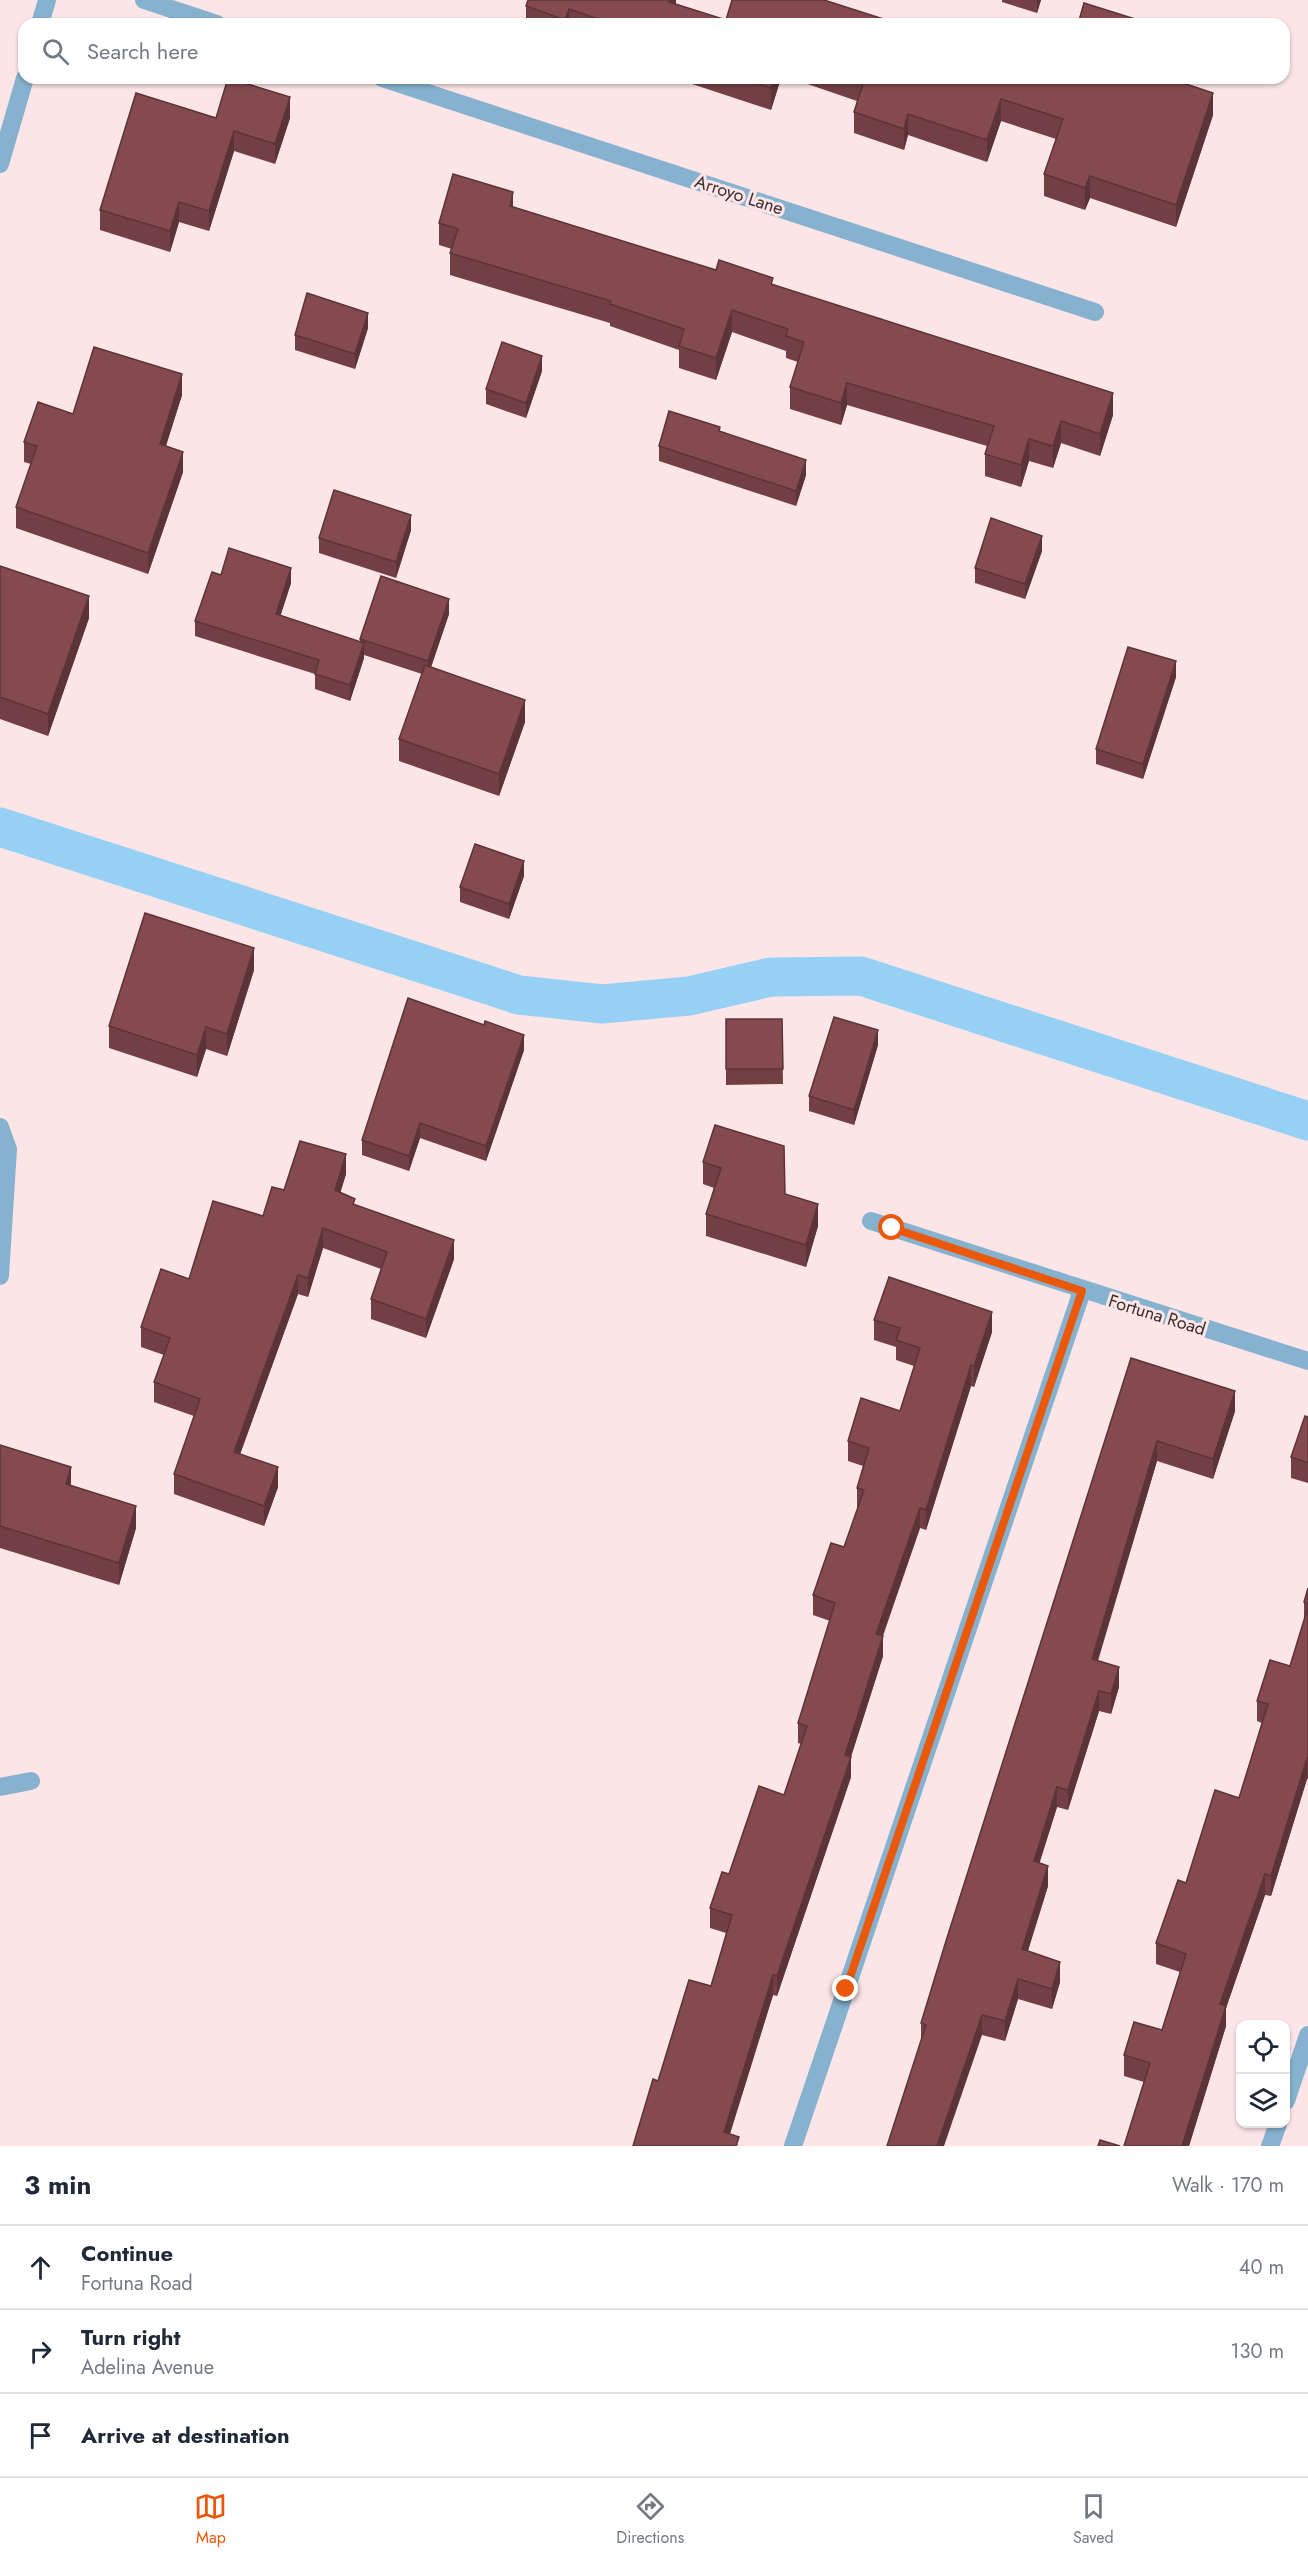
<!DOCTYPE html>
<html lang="en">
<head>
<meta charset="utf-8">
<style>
  :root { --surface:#fff; --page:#f2f2f3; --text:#1f2937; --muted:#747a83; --line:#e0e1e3; --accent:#ea580c }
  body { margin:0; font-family:Jost,sans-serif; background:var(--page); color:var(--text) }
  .controls { position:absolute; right:18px; bottom:18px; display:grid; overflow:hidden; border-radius:12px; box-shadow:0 2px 4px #0004 }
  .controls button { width:54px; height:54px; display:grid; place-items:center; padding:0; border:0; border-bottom:2px solid var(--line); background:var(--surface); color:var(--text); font:30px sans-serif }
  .stop { position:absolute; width:18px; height:18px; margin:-14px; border:4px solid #ea580c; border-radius:50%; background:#fff }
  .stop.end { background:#ea580c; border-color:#fff; box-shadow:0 2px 6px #0008 }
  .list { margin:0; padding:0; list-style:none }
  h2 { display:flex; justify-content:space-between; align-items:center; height:78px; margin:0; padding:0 24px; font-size:26px }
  h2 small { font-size:20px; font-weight:400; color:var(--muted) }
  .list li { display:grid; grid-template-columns:39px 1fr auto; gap:18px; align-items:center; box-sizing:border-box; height:84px; padding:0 24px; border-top:2px solid var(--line) }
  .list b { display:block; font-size:22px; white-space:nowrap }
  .list p { margin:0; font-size:20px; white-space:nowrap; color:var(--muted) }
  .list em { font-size:20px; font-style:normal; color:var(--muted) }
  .icon { flex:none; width:33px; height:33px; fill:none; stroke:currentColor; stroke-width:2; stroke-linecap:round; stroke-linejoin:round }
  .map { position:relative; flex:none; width:1308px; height:2146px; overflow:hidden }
  .search { position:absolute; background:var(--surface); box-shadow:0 2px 4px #0004; left:18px; right:18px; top:18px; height:66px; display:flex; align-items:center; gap:15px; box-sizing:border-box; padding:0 21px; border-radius:18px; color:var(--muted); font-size:22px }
  .sheet { height:330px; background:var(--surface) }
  nav { display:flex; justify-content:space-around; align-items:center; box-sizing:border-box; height:84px; border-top:2px solid var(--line); background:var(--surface); font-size:16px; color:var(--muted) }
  nav a { display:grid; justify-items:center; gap:3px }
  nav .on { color:var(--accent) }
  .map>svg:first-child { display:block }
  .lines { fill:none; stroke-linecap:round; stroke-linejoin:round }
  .canal { stroke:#97d0f5; stroke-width:39 }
  .minor { stroke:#86b2cf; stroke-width:18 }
  .wall { fill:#724044 }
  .shaded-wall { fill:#5c3437 }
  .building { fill:#844a4f; stroke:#5c3437; stroke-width:1.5 }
  .route { stroke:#ea580c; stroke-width:8 }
  .labels { text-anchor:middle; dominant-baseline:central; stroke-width:6; stroke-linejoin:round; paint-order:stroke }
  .street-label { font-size:18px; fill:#3c2e2f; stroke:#fce5e6 }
</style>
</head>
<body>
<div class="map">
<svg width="1308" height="2146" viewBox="0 0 1308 2146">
  <rect width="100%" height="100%" fill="#fce5e6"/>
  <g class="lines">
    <path class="canal" d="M 0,827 L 519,995 L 602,1004 L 689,996 L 771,977 L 861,976 L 1308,1121"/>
    <g class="minor">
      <path d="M 144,0 L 217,24"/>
      <path d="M 40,24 L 47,0"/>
      <path d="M 382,78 L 1095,312"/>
      <path d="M 0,164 L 25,78"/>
      <path d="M 0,1127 L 8,1149 L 0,1276"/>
      <path d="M 871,1221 L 1308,1361"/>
      <path d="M 0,1787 L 31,1781"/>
      <path d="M 1286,2101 L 1308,2035"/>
      <path d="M 793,2146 L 1082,1291"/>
      <path d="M 1270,2146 L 1278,2124"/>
    </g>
  </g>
  <g class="wall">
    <path d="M 676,0 L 676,4 L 726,20 L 899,24 L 526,24 L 526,6 Z"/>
    <path d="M 1002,0 L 1041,0 L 1037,13 L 1002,2 Z"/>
    <path d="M 692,78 L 781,78 L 771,110 L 692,84 Z"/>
    <path d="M 790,78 L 1168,78 L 1213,115 L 1176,227 L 1090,198 L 1085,210 L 1044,196 L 1044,174 L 1056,139 L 1001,121 L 987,162 L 908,135 L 904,150 L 854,133 L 854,112 L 857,101 Z"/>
    <path d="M 216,118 L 290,118 L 275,164 L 234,151 L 209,231 L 179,222 L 170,252 L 100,230 L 100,210 Z"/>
    <path d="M 513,207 L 716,270 L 773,284 L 1113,415 L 1100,456 L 1061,443 L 1053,468 L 1029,461 L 1021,487 L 985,476 L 985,454 L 987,446 L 847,405 L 841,425 L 790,409 L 790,387 L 798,362 L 786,358 L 786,351 L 732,332 L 716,380 L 679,368 L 679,350 L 610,326 L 610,323 L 450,275 L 450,253 L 452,249 L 439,245 L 439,223 Z"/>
    <path d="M 368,328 L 355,369 L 295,350 L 295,335 Z"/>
    <path d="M 542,371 L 526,418 L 486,404 L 486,389 Z"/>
    <path d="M 182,395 L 166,446 L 183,472 L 148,574 L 16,528 L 16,507 L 31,464 L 24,462 L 24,442 L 73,414 Z"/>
    <path d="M 720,431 L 806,475 L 796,506 L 659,461 L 659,446 Z"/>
    <path d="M 411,530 L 396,578 L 319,553 L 319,538 Z"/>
    <path d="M 1042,551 L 1025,599 L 975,583 L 975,568 Z"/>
    <path d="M 0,566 L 89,618 L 48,736 L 0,719 Z"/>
    <path d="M 221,575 L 291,583 L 280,616 L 360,642 L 360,639 L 449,614 L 431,667 L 525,722 L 499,796 L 399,761 L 399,739 L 422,674 L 364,655 L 364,658 L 350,701 L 315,689 L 315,674 L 195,636 L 195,621 Z"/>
    <path d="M 1176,677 L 1143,779 L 1096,764 L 1096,749 Z"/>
    <path d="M 524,876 L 509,919 L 460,902 L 460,887 Z"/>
    <path d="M 254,970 L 227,1056 L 206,1049 L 197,1077 L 109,1048 L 109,1026 Z"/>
    <path d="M 726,1019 L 782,1019 L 783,1084 L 726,1085 Z"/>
    <path d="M 878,1045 L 854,1125 L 809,1111 L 809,1096 Z"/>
    <path d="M 524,1050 L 486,1161 L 420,1138 L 409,1171 L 362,1155 L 362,1140 Z"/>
    <path d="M 715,1125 L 818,1226 L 806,1267 L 706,1236 L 706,1214 L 714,1188 L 703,1184 L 703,1162 Z"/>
    <path d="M 346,1174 L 340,1193 L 355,1205 L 454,1259 L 426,1338 L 371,1319 L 371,1299 L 381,1269 L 323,1248 L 308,1297 L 298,1294 L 240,1454 L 278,1487 L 264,1526 L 174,1494 L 174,1474 L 194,1416 L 154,1402 L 154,1382 L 164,1355 L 141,1347 L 141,1327 L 189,1279 L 263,1216 L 284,1190 Z"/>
    <path d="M 874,1320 L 992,1332 L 974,1387 L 971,1386 L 926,1530 L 920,1528 L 883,1636 L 883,1656 L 851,1757 L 851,1777 L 777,1996 L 773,1995 L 730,2134 L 739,2146 L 658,2081 L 711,1986 L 726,1933 L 710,1928 L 710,1908 L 729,1874 L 784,1795 L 801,1744 L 798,1743 L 798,1723 L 830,1621 L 813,1615 L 813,1595 L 844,1547 L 858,1508 L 857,1508 L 857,1488 L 863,1466 L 848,1461 L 848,1441 L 900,1411 L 914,1366 L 896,1360 L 896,1347 L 874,1340 Z"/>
    <path d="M 1131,1358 L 1235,1411 L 1213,1479 L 1157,1461 L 1098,1661 L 1119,1687 L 1111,1714 L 1099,1711 L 1068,1810 L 1057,1807 L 1039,1863 L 1048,1886 L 1028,1951 L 1060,1982 L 1052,2009 L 1018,1999 L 1005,2041 L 982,2035 L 921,2042 L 921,2023 Z"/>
    <path d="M 1308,1417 L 1308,1483 L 1291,1478 L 1291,1457 Z"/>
    <path d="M 0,1445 L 136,1528 L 119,1585 L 0,1548 Z"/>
    <path d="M 1308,1588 L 1308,1779 L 1307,1779 L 1271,1896 L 1265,1895 L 1226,2008 L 1226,2026 L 1189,2146 L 1124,2146 L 1144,2082 L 1124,2076 L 1124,2055 L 1162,2030 L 1180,1972 L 1156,1964 L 1156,1943 L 1186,1883 L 1239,1798 L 1262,1723 L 1257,1721 L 1257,1701 L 1290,1666 L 1304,1621 L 1304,1602 Z"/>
  </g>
  <g class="shaded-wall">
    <path d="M 670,0 L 676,0 L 676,4 L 669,23 Z"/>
    <path d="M 1037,0 L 1041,0 L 1037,13 Z"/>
    <path d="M 569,9 L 569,24 L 565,24 L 565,20 Z"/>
    <path d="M 774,78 L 781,78 L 771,110 L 771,88 Z"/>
    <path d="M 1213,93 L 1213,115 L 1176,227 L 1176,205 Z"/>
    <path d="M 290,97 L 290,118 L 275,164 L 275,144 Z"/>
    <path d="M 1001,99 L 1001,121 L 987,162 L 987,140 Z"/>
    <path d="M 908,114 L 908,135 L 904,150 L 904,129 Z"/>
    <path d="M 234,131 L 234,151 L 209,231 L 209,211 Z"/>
    <path d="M 1090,176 L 1090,198 L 1085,210 L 1085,188 Z"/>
    <path d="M 513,192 L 513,214 L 510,206 Z"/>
    <path d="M 179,202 L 179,222 L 170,252 L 170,231 Z"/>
    <path d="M 732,310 L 732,332 L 716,380 L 716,358 Z"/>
    <path d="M 368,313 L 368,328 L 355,369 L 355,354 Z"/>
    <path d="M 542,356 L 542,371 L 526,418 L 526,403 Z"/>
    <path d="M 182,374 L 182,395 L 160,464 L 160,444 Z"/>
    <path d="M 847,383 L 847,405 L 841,425 L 841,403 Z"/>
    <path d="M 1113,393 L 1113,415 L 1100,456 L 1100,434 Z"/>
    <path d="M 1061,421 L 1061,443 L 1053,468 L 1053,446 Z"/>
    <path d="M 1029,439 L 1029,461 L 1021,487 L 1021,465 Z"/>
    <path d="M 183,452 L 183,472 L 148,574 L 148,553 Z"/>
    <path d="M 806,460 L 806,475 L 796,506 L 796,491 Z"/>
    <path d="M 411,515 L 411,530 L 396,578 L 396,562 Z"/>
    <path d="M 1042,536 L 1042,551 L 1025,599 L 1025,584 Z"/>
    <path d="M 291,568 L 291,583 L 276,630 L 276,614 Z"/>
    <path d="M 89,596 L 89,618 L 48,736 L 48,714 Z"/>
    <path d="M 449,599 L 449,614 L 428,676 L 428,661 Z"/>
    <path d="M 364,643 L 364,658 L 350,701 L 350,685 Z"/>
    <path d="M 1176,661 L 1176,677 L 1143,779 L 1143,764 Z"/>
    <path d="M 525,700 L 525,722 L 499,796 L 499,774 Z"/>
    <path d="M 524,861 L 524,876 L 509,919 L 509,904 Z"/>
    <path d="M 254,948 L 254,970 L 227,1056 L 227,1034 Z"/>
    <path d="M 206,1027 L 206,1049 L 197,1077 L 197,1055 Z"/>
    <path d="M 878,1030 L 878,1045 L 854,1125 L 854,1110 Z"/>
    <path d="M 524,1035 L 524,1050 L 486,1161 L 486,1146 Z"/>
    <path d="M 420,1123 L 420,1138 L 409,1171 L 409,1156 Z"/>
    <path d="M 346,1154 L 346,1174 L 335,1210 L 335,1190 Z"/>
    <path d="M 818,1204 L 818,1226 L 806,1267 L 806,1245 Z"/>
    <path d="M 323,1228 L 323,1248 L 308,1297 L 308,1278 Z"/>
    <path d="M 454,1240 L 454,1259 L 426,1338 L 426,1319 Z"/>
    <path d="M 298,1275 L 298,1294 L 234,1471 L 234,1452 Z"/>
    <path d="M 992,1312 L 992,1332 L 974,1387 L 974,1366 Z"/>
    <path d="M 971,1365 L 971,1386 L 926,1530 L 926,1510 Z"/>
    <path d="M 1235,1391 L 1235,1411 L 1213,1479 L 1213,1459 Z"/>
    <path d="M 1157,1441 L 1157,1461 L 1092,1679 L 1092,1659 Z"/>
    <path d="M 71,1467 L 71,1489 L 66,1484 Z"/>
    <path d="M 278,1467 L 278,1487 L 264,1526 L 264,1506 Z"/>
    <path d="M 136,1506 L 136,1528 L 119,1585 L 119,1563 Z"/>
    <path d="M 920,1508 L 920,1528 L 876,1654 L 876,1634 Z"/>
    <path d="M 883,1636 L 883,1656 L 845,1775 L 845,1755 Z"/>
    <path d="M 1119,1667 L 1119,1687 L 1111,1714 L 1111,1694 Z"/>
    <path d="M 1099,1691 L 1099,1711 L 1068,1810 L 1068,1790 Z"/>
    <path d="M 851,1757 L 851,1777 L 777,1996 L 777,1976 Z"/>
    <path d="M 1307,1758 L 1307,1779 L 1271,1896 L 1271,1876 Z"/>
    <path d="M 1057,1787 L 1057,1807 L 1034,1881 L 1034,1861 Z"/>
    <path d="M 1048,1866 L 1048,1886 L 1022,1969 L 1022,1949 Z"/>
    <path d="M 1265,1874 L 1265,1895 L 1226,2008 L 1226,2026 L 1189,2146 L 1182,2146 L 1220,2004 Z"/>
    <path d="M 1060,1962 L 1060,1982 L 1052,2009 L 1052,1989 Z"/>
    <path d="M 773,1975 L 773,1995 L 726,2146 L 724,2132 Z"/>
    <path d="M 1018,1979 L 1018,1999 L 1005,2041 L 1005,2021 Z"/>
    <path d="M 982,2015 L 982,2035 L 944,2146 L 937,2146 Z"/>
  </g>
  <g class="building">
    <path d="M 528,0 L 670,0 L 669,2 L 726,20 L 732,0 L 824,0 L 899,24 L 612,24 L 569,9 L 565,20 L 526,6 Z"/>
    <path d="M 1084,3 L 1135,19 L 1133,24 L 1078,24 Z"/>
    <path d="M 228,78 L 290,97 L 275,144 L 234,131 L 209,211 L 179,202 L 170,231 L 100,210 L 136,93 L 216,118 Z"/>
    <path d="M 741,78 L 774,78 L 771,88 Z"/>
    <path d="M 855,78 L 1168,78 L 1213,93 L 1176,205 L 1090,176 L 1085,188 L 1044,174 L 1063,119 L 1001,99 L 987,140 L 908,114 L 904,129 L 854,112 L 864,81 Z"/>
    <path d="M 453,174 L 513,192 L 510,206 L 716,270 L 719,260 L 773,278 L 771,284 L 1113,393 L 1100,434 L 1061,421 L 1053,446 L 1029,439 L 1021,465 L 985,454 L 994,426 L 847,383 L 841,403 L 790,387 L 804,342 L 786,336 L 788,329 L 732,310 L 716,358 L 679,346 L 684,329 L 610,304 L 611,301 L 450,253 L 458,229 L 439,223 Z"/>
    <path d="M 307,293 L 368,313 L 355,354 L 295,335 Z"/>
    <path d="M 502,342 L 542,356 L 526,403 L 486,389 Z"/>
    <path d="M 94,347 L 182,374 L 160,444 L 183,452 L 148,553 L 16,507 L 37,446 L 24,442 L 38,402 L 73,414 Z"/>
    <path d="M 669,411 L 720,427 L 719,431 L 806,460 L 796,491 L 659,446 Z"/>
    <path d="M 334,490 L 411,515 L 396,562 L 319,538 Z"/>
    <path d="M 991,518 L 1042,536 L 1025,584 L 975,568 Z"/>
    <path d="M 229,548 L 291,568 L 276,614 L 364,643 L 350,685 L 315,674 L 319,660 L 195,621 L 212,572 L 221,575 Z"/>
    <path d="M 0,566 L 89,596 L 48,714 L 0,697 Z"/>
    <path d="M 381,576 L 449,599 L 428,661 L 360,639 Z"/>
    <path d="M 1128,647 L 1176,661 L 1143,764 L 1096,749 Z"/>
    <path d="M 425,665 L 525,700 L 499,774 L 399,739 Z"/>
    <path d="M 475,844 L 524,861 L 509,904 L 460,887 Z"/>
    <path d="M 145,913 L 254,948 L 227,1034 L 206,1027 L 197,1055 L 109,1026 Z"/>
    <path d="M 408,998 L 484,1025 L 485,1021 L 524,1035 L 486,1146 L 420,1123 L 409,1156 L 362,1140 Z"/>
    <path d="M 834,1017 L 878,1030 L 854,1110 L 809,1096 Z"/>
    <path d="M 726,1019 L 782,1019 L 783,1069 L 726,1069 Z"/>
    <path d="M 715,1125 L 784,1146 L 785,1194 L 818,1204 L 806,1245 L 706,1214 L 721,1168 L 703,1162 Z"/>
    <path d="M 300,1141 L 346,1154 L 335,1190 L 355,1199 L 353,1204 L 454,1240 L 426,1319 L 371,1299 L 387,1252 L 323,1228 L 308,1278 L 298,1275 L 234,1452 L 278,1467 L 264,1506 L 174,1474 L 200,1399 L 154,1382 L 170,1338 L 141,1327 L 161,1269 L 189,1279 L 213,1201 L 263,1216 L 272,1187 L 284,1190 Z"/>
    <path d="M 889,1277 L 992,1312 L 974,1366 L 971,1365 L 926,1510 L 920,1508 L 876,1634 L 883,1636 L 845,1755 L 851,1757 L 777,1976 L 773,1975 L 724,2132 L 739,2137 L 736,2146 L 633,2146 L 653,2079 L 658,2081 L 689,1980 L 711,1986 L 732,1915 L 710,1908 L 722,1872 L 729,1874 L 759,1786 L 784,1795 L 807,1726 L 798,1723 L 835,1603 L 813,1595 L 831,1543 L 844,1547 L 864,1490 L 857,1488 L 869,1448 L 848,1441 L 861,1398 L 900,1411 L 920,1348 L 896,1340 L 900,1328 L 874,1320 Z"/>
    <path d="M 1131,1358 L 1235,1391 L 1213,1459 L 1157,1441 L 1092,1659 L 1119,1667 L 1111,1694 L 1099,1691 L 1068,1790 L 1057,1787 L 1034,1861 L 1048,1866 L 1022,1949 L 1060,1962 L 1052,1989 L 1018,1979 L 1005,2021 L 982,2015 L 937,2146 L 887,2146 L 926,2025 L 921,2023 L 946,1941 Z"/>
    <path d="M 1305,1416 L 1308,1417 L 1308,1463 L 1291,1457 Z"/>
    <path d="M 0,1445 L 71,1467 L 66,1484 L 136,1506 L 119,1563 L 0,1526 Z"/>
    <path d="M 1308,1588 L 1308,1604 L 1304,1602 Z"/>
    <path d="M 1308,1607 L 1308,1759 L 1307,1758 L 1271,1876 L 1265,1874 L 1220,2004 L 1226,2006 L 1182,2146 L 1124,2146 L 1150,2063 L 1124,2055 L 1134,2022 L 1162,2030 L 1186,1954 L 1156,1943 L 1178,1880 L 1186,1883 L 1215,1790 L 1239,1798 L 1268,1704 L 1257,1701 L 1270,1660 L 1290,1666 Z"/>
    <path d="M 1100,2140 L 1120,2146 L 1098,2146 Z"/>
  </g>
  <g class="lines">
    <path class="route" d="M 846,1989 L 1082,1291 L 892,1228"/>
  </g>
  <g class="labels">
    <g class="street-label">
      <text transform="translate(739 195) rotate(18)">Arroyo Lane</text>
      <text transform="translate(1157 1315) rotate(17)">Fortuna Road</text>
    </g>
  </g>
</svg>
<div class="controls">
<button><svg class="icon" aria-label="locate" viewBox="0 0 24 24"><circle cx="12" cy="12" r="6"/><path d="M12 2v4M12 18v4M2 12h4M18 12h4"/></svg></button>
<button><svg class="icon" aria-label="layers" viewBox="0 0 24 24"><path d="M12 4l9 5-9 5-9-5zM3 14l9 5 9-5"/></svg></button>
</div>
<div class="stop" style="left:892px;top:1228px"></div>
<div class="stop end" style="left:846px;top:1989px"></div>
<div class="search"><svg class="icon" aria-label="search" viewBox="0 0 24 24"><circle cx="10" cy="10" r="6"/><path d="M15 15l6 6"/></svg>Search here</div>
</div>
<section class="sheet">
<h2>3 min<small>Walk · 170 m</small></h2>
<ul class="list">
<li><svg class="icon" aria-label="ahead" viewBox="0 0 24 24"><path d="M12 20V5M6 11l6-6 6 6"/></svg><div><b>Continue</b><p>Fortuna Road</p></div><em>40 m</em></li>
<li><svg class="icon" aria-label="right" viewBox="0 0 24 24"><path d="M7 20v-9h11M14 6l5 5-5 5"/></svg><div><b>Turn right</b><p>Adelina Avenue</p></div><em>130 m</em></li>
<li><svg class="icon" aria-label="arrive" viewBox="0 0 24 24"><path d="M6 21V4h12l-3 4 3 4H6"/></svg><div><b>Arrive at destination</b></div></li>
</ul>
</section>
<nav>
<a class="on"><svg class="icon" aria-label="map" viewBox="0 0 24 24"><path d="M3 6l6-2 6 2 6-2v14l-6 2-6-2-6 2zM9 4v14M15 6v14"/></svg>Map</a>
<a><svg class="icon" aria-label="directions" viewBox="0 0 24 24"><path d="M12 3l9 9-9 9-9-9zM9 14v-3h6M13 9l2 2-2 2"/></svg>Directions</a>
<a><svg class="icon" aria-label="saved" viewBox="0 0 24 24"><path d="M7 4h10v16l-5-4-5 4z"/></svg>Saved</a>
</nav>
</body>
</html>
